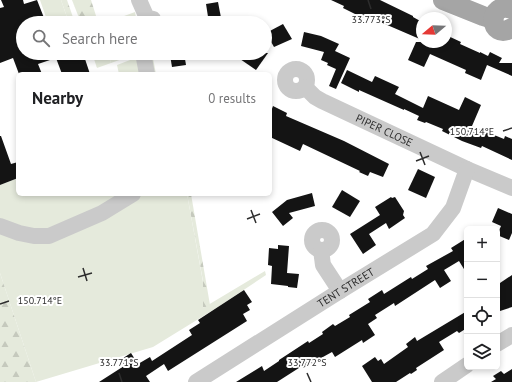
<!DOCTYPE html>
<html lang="en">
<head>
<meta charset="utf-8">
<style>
  :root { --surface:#fff; --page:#f6f6f6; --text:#202124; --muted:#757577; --line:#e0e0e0 }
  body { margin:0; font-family:"PT Sans",sans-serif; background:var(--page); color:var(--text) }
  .controls { position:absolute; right:12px; bottom:12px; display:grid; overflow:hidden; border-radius:6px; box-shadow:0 2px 6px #0003 }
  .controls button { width:36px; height:36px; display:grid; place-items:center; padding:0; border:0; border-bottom:1px solid var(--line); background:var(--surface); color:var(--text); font:20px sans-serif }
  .compass { position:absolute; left:416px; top:12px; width:36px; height:36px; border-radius:50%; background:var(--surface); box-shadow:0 2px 6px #0003; rotate:251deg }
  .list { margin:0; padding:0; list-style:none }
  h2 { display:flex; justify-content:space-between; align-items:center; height:52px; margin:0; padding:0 16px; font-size:17px }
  h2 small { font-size:13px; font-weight:400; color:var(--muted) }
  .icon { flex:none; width:22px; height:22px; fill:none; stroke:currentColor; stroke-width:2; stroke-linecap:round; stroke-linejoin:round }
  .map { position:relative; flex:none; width:512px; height:382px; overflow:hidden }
  .search { position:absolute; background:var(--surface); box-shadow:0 2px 6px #0003; left:16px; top:16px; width:256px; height:44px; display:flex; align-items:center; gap:10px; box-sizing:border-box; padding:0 14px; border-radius:22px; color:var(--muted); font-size:15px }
  .panel { position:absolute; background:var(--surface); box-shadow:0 2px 6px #0003; left:16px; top:72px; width:256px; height:124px; border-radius:6px }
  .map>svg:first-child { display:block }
  .grass { fill:#e5eadc }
  .forest { fill:url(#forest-firs) }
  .building { fill:#141414 }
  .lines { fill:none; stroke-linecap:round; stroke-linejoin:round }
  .minor { stroke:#cacaca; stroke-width:16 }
  .major { stroke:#a5a5a5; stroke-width:20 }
  .ticks { fill:none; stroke:#2d2d2d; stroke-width:1.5 }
  .labels { text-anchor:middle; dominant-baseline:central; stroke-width:4; stroke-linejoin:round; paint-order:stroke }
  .street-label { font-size:11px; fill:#2d2d2d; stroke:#fff }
  .ticks-label { font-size:10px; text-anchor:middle; fill:#2d2d2d; stroke:#fff; stroke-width:4; stroke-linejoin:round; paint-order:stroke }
</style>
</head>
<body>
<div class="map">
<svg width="512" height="382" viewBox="0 0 512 382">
  <defs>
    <pattern id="forest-firs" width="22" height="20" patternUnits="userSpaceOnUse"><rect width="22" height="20" fill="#e5eadc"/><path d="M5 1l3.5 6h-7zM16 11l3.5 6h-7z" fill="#c5c9bd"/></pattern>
  </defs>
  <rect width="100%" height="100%" fill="#fff"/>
  <g class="grass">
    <path d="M 40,0 L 61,0 L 69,23 L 48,23 Z"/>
    <path d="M 135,12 L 137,23 L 105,23 Z"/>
    <path d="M 108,53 L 139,53 L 111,63 Z"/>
    <path d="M 152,53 L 156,74 L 119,74 L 117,65 L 138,57 Z"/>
    <path d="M 18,178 L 18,194 L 187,194 L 203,282 L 203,308 L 265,271 L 266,275 L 218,307 L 153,347 L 36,382 L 0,273 L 0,185 Z"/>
  </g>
  <g class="forest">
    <path d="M 61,0 L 67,0 L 75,23 L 69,23 Z"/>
    <path d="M 72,0 L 91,0 L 98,22 L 94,23 L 81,23 Z"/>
    <path d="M 92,53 L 108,53 L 111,63 L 97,68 Z"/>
    <path d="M 187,194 L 191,194 L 210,305 L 203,308 L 203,281 Z"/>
    <path d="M 0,273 L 36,382 L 0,382 Z"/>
  </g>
  <g class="building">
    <path d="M 1,0 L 23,0 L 24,4 L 37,0 L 46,23 L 23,23 L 23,53 L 83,53 L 90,74 L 62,74 L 56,58 L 38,64 L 42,74 L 19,74 L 13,58 L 0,63 L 0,8 L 4,7 Z"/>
    <path d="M 331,0 L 380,0 L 413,16 L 413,17 L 422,22 L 422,40 L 364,15 L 363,18 L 343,8 L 344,6 Z"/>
    <path d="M 218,2 L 222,23 L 209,23 L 206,4 Z"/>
    <path d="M 283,24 L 292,39 L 274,47 L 266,33 Z"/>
    <path d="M 304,32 L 321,36 L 339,44 L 335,51 L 350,58 L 336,89 L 329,86 L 336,69 L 327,65 L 328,63 L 321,60 L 324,52 L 301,46 Z"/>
    <path d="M 446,35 L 461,42 L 460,44 L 480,53 L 480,52 L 488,56 L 490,52 L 502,58 L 499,63 L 512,63 L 512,76 L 487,65 L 481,80 L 465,73 L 466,70 L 430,54 L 424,67 L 408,60 L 416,42 L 446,42 Z"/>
    <path d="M 184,53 L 186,65 L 172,67 L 170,55 Z"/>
    <path d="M 245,53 L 268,53 L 256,70 L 240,59 Z"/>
    <path d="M 347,70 L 372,82 L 375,76 L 399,87 L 395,94 L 423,108 L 428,96 L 459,110 L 465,97 L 481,105 L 472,126 L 504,139 L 505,136 L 512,139 L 512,160 L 482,146 L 481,148 L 462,141 L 442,131 L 443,129 L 426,122 L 425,123 L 417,120 L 419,116 L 404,109 L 404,110 L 359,90 L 359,92 L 341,83 Z"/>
    <path d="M 273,106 L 287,113 L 286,116 L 344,141 L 389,164 L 383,177 L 370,172 L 368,176 L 359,172 L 360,171 L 303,144 L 300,151 L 270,137 L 270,114 Z"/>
    <path d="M 0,136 L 1,136 L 11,164 L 18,162 L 18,178 L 0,185 Z"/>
    <path d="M 418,169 L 435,177 L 426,198 L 408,190 Z"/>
    <path d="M 342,190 L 360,201 L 350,217 L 332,207 Z"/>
    <path d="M 312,193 L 315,206 L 289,213 L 293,218 L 283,226 L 272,212 L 287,200 Z"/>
    <path d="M 391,197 L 392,198 L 395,197 L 404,211 L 403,215 L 405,218 L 389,229 L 386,223 L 369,234 L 376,245 L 363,254 L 350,234 L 380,215 L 375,207 Z"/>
    <path d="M 498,208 L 512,214 L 512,233 L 509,240 L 497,235 L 501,226 L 492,222 Z"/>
    <path d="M 467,238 L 467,274 L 459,261 L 444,270 L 451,281 L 440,288 L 435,280 L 395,306 L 394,303 L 375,315 L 377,318 L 368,324 L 375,335 L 363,343 L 362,340 L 335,357 L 332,352 L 303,368 L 302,366 L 277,382 L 236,382 L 262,366 L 264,371 L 279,361 L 279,360 L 308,341 L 309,343 L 323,334 L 322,332 L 333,324 L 335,326 L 350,317 L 349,315 L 370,302 L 368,299 L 382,290 L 384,294 L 411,277 L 412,279 L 428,269 L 426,266 L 453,251 L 451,248 Z"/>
    <path d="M 278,245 L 289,246 L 287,273 L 299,274 L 297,288 L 288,287 L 288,286 L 271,284 L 272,266 L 268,265 L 269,248 L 278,249 Z"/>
    <path d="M 512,275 L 512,307 L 497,312 L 497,285 Z"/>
    <path d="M 244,290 L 252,302 L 247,305 L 250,310 L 243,314 L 247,321 L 168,371 L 164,364 L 146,376 L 150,382 L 99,382 L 124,366 L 120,360 L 131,353 L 138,364 L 150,357 L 152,361 L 192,335 L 189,330 L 200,323 L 198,320 Z"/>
    <path d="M 467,311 L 467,328 L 459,333 L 457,331 L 439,342 L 444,350 L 416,368 L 417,370 L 411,374 L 410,373 L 396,382 L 372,382 L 362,366 L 375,357 L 378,361 L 381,359 L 384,364 L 408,347 L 406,344 L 415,337 L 417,341 Z"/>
    <path d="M 512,369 L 512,382 L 491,382 L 496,379 L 493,376 L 501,371 L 504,374 Z"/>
  </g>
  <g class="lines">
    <g class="minor">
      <path d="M 139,0 L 147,18 L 153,19"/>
      <path d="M 143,53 L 147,74"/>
      <circle cx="296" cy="80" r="11"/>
      <path id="s1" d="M 305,87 L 315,97 L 322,101 L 467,169 L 512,188"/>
      <path d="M 0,226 L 19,233 L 34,236 L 49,236 L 102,213 L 133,194"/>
      <circle cx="322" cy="240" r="10"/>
      <path d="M 321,250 L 323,265 L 340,291"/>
      <path d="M 497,344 L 512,335"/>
      <path id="s2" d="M 196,382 L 340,291 L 433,234 L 453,208 L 467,169"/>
      <path d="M 442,382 L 467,365"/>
    </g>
    <g class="major">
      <path d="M 443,0 L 483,16 L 493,19"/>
      <path d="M 512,9 C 487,0 488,42 512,28"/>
    </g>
  </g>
  <path class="ticks" d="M 368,0 L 371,9M 503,131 L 512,128M 420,152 L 425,165M 416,161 L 429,156M 251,210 L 256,223M 247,219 L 260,214M 83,268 L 87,281M 78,277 L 92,273M 0,304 L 9,301M 119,373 L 122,382M 307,373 L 311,382"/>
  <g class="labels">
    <g class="street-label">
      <text stroke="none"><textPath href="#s1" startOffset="91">PIPER CLOSE</textPath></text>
      <text stroke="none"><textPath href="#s2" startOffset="177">TENT STREET</textPath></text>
    </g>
  </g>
  <g class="ticks-label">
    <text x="371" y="23">33.773°S</text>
    <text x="472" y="135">150.714°E</text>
    <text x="40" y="304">150.714°E</text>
    <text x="119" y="366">33.771°S</text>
    <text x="307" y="366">33.772°S</text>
  </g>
</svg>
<div class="controls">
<button>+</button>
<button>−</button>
<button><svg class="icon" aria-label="locate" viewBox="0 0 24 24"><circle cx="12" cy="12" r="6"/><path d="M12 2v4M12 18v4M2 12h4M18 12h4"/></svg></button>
<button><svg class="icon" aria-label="layers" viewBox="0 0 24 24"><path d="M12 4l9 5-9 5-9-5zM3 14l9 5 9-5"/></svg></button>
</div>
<svg class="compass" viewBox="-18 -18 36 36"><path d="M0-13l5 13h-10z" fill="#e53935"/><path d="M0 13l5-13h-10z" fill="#757577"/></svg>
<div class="search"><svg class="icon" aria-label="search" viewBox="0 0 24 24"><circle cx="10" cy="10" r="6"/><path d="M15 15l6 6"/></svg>Search here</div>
<section class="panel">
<h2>Nearby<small>0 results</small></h2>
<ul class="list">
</ul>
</section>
</div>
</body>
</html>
